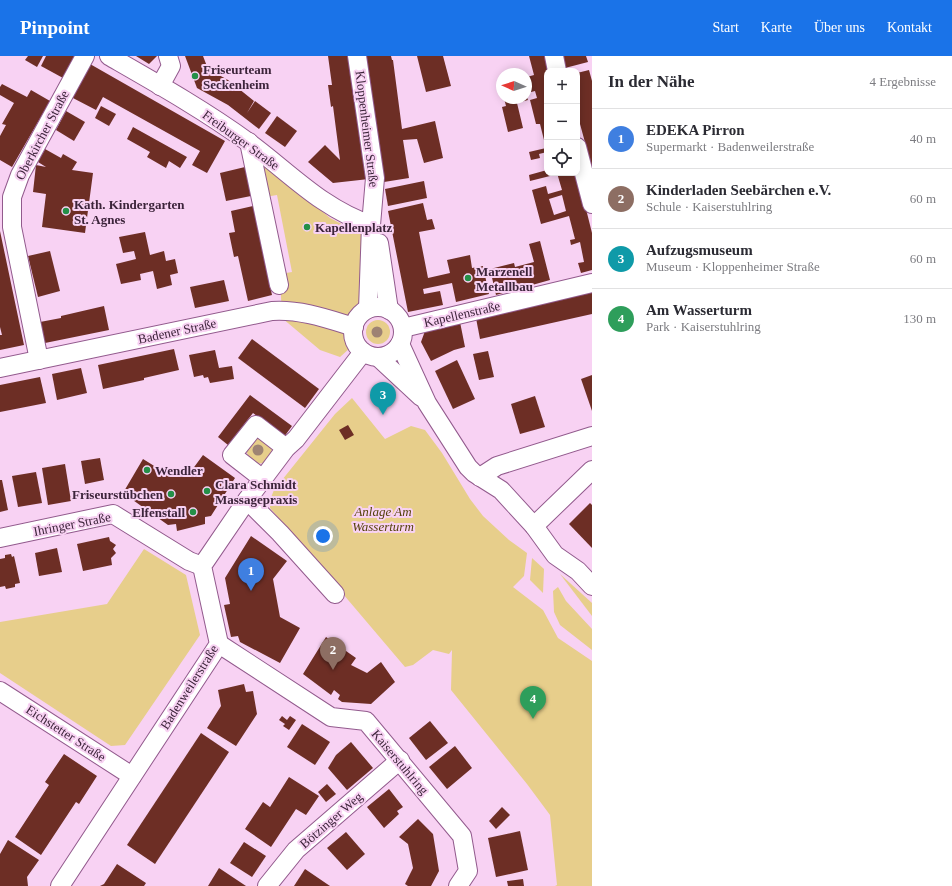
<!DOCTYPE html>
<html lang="de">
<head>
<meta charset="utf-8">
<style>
  :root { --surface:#fff; --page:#f2f2f3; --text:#2b2b33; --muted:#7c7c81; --line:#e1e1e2; --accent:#1a73e8 }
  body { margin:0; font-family:"Times New Roman",serif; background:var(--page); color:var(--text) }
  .controls { position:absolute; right:12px; top:12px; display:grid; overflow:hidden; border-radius:8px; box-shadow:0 2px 10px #0003 }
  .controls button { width:36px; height:36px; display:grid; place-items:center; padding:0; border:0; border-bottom:1px solid var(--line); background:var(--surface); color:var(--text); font:20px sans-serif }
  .compass { position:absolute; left:496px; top:12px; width:36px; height:36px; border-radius:50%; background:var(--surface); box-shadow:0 2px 10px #0003; rotate:273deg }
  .you { position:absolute; left:323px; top:480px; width:14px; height:14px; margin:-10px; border:3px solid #fff; border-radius:50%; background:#1a73e8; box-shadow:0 0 0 6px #1a73e833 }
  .badge { display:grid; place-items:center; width:26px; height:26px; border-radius:50%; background:var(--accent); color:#fff; font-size:13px; font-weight:700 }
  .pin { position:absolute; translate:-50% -33px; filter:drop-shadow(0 1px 2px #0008) }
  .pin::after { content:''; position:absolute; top:21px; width:14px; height:12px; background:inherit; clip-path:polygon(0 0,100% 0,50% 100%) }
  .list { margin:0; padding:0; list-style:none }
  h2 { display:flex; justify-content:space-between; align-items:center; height:52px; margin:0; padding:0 16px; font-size:17px }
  h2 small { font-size:13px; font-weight:400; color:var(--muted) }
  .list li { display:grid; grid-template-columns:26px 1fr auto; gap:12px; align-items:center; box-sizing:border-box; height:60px; padding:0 16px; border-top:1px solid var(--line) }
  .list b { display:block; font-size:15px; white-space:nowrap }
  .list p { margin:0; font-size:13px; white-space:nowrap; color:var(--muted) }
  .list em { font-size:13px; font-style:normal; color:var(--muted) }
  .icon { flex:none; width:22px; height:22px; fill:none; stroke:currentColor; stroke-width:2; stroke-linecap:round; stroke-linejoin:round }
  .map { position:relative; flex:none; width:592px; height:830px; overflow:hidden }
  header { display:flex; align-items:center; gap:24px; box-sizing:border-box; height:56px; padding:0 20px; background:var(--accent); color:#fff }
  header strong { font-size:19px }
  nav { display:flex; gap:22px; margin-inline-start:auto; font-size:14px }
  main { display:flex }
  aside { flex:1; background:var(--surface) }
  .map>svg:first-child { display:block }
  .green { fill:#e7ce8b }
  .building { fill:#6d2e25; fill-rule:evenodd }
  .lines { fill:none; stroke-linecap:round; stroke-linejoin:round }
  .minor-casing { stroke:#925a8d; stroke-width:20 }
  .minor { stroke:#fff; stroke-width:18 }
  .tree { fill:#9e8373 }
  .poi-dot { fill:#249048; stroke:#f8d2f3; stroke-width:1.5 }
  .labels { text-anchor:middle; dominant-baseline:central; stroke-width:4; stroke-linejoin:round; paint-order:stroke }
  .poi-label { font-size:13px; font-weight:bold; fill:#3c243a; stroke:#f8d2f3; text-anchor:start }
  .street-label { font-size:13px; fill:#3c243a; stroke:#f8d2f3 }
  .park-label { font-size:13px; font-style:italic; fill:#54420b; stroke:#f8d2f3 }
</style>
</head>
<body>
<header>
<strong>Pinpoint</strong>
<nav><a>Start</a><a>Karte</a><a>Über uns</a><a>Kontakt</a></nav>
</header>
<main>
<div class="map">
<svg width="592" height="830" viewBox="0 0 592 830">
  <rect width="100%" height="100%" fill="#f8d2f3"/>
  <g class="green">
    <path d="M 258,100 L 330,162 L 363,179 L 362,250 C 352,262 345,277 350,292 L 340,301 L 320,294 L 282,262 L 280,218 L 292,216 L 277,139 L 265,141 Z"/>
    <circle cx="378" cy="276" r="12"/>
    <path d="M 352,342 L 385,383 L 411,370 L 425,374 L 442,397 L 470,443 L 483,460 L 509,484 L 527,497 L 524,520 L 513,531 L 543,554 L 558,582 L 592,605 L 592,830 L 555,830 L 557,829 L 550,759 L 527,728 L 451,634 L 452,594 L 449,598 L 433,594 L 413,609 L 405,611 L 270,452 L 270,444 L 274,434 L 335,358 Z"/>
    <path d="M 254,381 L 262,381 L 272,392 C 271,412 250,413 246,393 Z"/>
    <path d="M 144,493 L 186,519 L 200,579 L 125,689 L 111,690 L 0,617 L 0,566 L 107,548 Z"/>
    <path d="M 532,502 L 544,513 L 543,537 L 530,524 Z"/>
    <path d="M 560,518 L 592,547 L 592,560 Z"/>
    <path d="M 558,531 L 566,545 L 592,573 L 592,594 L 560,569 L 554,556 L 553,535 Z"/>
  </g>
  <g class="building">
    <path d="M 28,0 L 43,0 L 37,11 L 25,4 Z"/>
    <path d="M 46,0 L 75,0 L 63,22 L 41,10 Z"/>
    <path d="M 136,0 L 157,0 L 149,8 Z"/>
    <path d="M 185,0 L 203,0 L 208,13 L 228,24 L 254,45 L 247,57 L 255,45 L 271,57 L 259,73 L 228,49 L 197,32 Z"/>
    <path d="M 328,0 L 352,0 L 369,123 L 333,127 L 308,106 L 325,89 L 340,104 L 333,50 L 331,51 L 328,29 L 332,29 Z"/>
    <path d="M 366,0 L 391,0 L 392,4 L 393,4 L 402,73 L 435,65 L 443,102 L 424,107 L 417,83 L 403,84 L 409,122 L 384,126 L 375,77 Z"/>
    <path d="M 417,0 L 443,0 L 451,30 L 426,36 Z"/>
    <path d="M 529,0 L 546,0 L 550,15 L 547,15 L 547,96 L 539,98 L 540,102 L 531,104 L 529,96 L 546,92 L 540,68 L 536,68 L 530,44 L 537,42 L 535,35 L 531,36 L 527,21 L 534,19 Z"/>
    <path d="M 562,0 L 586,0 L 588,6 L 565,12 Z"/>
    <path d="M 90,8 L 225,85 L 207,117 L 192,109 L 200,95 L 182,85 L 103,41 L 96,54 L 71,41 Z"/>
    <path d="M 589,14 L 592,25 L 592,112 L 577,57 L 577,17 Z"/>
    <path d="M 2,28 L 27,41 L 31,34 L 50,45 L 12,111 L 0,104 L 0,80 L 6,69 L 2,68 L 14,47 L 0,39 L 0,31 Z"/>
    <path d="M 526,39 L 528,44 L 517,47 L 523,72 L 508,76 L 502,51 L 506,50 L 504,42 L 526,42 Z"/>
    <path d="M 101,50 L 116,58 L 109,70 L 95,62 Z"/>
    <path d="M 66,55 L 85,66 L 74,85 L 56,74 Z"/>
    <path d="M 277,60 L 297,75 L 285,91 L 265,77 Z"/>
    <path d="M 133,71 L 187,101 L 180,112 L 169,105 L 166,112 L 147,101 L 150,96 L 127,83 Z"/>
    <path d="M 45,93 L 61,102 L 63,98 L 77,106 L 72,114 L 93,117 L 85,177 L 42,171 L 46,138 L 33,136 L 36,109 L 46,111 L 38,106 Z"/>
    <path d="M 245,111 L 251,140 L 226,145 L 220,117 Z"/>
    <path d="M 547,114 L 547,117 L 554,117 L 554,119 L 530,125 L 529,119 Z"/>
    <path d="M 557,117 L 577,117 L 592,177 L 592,214 L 581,217 L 578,207 L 584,206 L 580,186 L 571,189 L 570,184 L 575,183 L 569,160 L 541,168 L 532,134 L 546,130 L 548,138 L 562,134 ZM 562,139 L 566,155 L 554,159 L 549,143 Z"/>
    <path d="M 424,125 L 427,142 L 388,150 L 385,133 Z"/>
    <path d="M 423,147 L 427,164 L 432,163 L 435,173 L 419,176 L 428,222 L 450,217 L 447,204 L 470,199 L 472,212 L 483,210 L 489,238 L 456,246 L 452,227 L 423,233 L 424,238 L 440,235 L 443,249 L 408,256 L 388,155 Z"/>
    <path d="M 253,150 L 272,239 L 248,245 L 238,200 L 234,201 L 229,177 L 235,176 L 231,155 Z"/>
    <path d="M 0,175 L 24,289 L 0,294 L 0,279 L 2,279 L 0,271 Z"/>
    <path d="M 145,176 L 150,199 L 164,195 L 166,205 L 175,203 L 178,217 L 170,219 L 172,229 L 157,233 L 153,215 L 140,218 L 141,224 L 121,228 L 116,208 L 136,203 L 134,195 L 123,197 L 119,181 Z"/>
    <path d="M 540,185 L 550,224 L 496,239 L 490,213 L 514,207 L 515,211 L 534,206 L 529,188 Z"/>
    <path d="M 50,195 L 60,235 L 38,241 L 28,200 Z"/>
    <path d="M 224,224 L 229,245 L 195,252 L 190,231 Z"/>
    <path d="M 592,236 L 592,258 L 480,283 L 476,262 Z"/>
    <path d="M 104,250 L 109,274 L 45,287 L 40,266 L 61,262 L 61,260 Z"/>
    <path d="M 460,266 L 465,291 L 454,294 L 431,305 L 421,286 L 425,275 Z"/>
    <path d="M 252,283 L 319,333 L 305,352 L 238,302 Z"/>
    <path d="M 174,293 L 179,314 L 144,322 L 144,324 L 103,333 L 98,309 Z"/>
    <path d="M 215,294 L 219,312 L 232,310 L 234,323 L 210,327 L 208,321 L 204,322 L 203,319 L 194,321 L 189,299 Z"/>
    <path d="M 488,295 L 494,321 L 479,324 L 473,298 Z"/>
    <path d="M 457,304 L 475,343 L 453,353 L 435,315 Z"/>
    <path d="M 81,312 L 87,337 L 57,344 L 52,318 Z"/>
    <path d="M 592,319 L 592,355 L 581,323 Z"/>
    <path d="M 40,321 L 46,347 L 0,356 L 0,329 Z"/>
    <path d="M 250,339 L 292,370 L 284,381 L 253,357 L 228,389 L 218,381 Z"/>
    <path d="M 535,340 L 545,371 L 520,378 L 511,348 Z"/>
    <path d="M 348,369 L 354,379 L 345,384 L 339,374 Z"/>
    <path d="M 203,399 L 235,422 L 211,460 L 205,461 L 205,468 L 177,475 L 176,468 L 168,469 L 123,437 L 143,403 L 172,421 L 189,418 Z"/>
    <path d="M 100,402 L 104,424 L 85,428 L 81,405 Z"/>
    <path d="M 65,408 L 71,445 L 48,449 L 42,412 Z"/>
    <path d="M 36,416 L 42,447 L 18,451 L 12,420 Z"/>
    <path d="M 0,424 L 2,424 L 8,454 L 0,456 Z"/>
    <path d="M 590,447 L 592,449 L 592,492 L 569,468 Z"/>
    <path d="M 251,480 L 287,505 L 273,523 L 280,561 L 300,572 L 280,607 L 240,586 L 238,580 L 231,581 L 224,549 L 230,548 L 225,522 Z"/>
    <path d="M 109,481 L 110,485 L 116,489 L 113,493 L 116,497 L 111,502 L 112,509 L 83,515 L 77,488 Z"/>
    <path d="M 57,492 L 62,516 L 39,520 L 35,497 Z"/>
    <path d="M 11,498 L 12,501 L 14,500 L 20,527 L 15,528 L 15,531 L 6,533 L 5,530 L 0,531 L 0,503 L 5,502 L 5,499 Z"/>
    <path d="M 326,581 L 356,602 L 351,609 L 367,617 L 381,606 L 395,626 L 371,648 L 342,646 L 338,643 L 340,639 L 334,634 L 331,639 L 303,618 Z"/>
    <path d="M 244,628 L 246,636 L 253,635 L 257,658 L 236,690 L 207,672 L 221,650 L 218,634 Z"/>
    <path d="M 282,660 L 287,664 L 290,660 L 296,664 L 289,674 L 283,670 L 285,668 L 279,664 Z"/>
    <path d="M 430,665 L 448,687 L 426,704 L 409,682 Z"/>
    <path d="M 302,668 L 330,686 L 315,709 L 287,691 Z"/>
    <path d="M 201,677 L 229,696 L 155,808 L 127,789 Z"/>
    <path d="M 351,686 L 373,712 L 347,734 L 328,712 L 336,699 Z"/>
    <path d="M 455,690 L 472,712 L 447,733 L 429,711 Z"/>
    <path d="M 64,698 L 97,720 L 79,748 L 76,746 L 41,799 L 15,781 L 49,729 L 45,726 Z"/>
    <path d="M 289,721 L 319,740 L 306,759 L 296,753 L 271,791 L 245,773 L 263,746 L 270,751 Z"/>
    <path d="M 327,728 L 336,738 L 326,746 L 318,736 Z"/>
    <path d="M 389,733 L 403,751 L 397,755 L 399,758 L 384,772 L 367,751 Z"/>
    <path d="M 502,751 L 510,759 L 496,773 L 489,765 Z"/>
    <path d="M 418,763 L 433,778 L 439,815 L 431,830 L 408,830 L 405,828 L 413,812 L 408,788 L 399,781 Z"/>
    <path d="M 520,775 L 528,814 L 496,821 L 488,782 Z"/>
    <path d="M 346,776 L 365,798 L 347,814 L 327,792 Z"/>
    <path d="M 8,784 L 39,804 L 27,821 L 28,830 L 0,830 L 0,798 Z"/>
    <path d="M 244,786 L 266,800 L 252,821 L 230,807 Z"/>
    <path d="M 117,808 L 146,827 L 144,830 L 100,830 L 104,828 Z"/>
    <path d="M 219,812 L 246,830 L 208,830 Z"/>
    <path d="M 305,813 L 330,830 L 294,830 Z"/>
    <path d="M 523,823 L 524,830 L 508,830 L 507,825 Z"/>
  </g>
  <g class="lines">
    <defs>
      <g id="minor">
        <path d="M 109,0 C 156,27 204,54 248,86 C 289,116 321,152 371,169"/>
        <path d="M 357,0 L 375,122 L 371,169 L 368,253"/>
        <path d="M 554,0 L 557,15"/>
        <path d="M 160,30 L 171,10 L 168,0"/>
        <path d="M 249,86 L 279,229"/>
        <path d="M 577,91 L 592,148"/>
        <path d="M 379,187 L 389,254"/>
        <circle cx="378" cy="276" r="25"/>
        <path d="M 403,272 L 592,227"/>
        <path d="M 400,288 L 427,347 L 468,411 L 474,417 L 501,434 L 534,470 L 555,499 L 578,515 L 592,530"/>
        <path d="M 379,302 L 421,341"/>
        <path d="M 39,304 L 12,171 L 12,141 L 20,119 L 85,0"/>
        <path d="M 0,312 L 272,255 C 300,253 328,263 354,271"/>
        <path d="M 480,421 L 497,410 L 592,380"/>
        <path d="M 263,423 L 232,399 L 256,369 L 286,392"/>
        <path d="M 247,444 L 280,477 L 335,538"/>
        <path d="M 534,470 L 592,414"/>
        <path d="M 0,482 L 113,458 L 189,505 L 202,510"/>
        <path d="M 219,588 L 331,661 L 366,665 L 462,780 L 468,815 L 458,830"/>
        <path d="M 0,635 L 132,720"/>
        <path d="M 60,830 L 219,588 L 202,510 L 247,444 L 286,392 L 296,383 L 363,296"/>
        <path d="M 267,830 L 296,794 L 400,704"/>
      </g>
    </defs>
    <use href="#minor" class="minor-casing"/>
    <use href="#minor" class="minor"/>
  </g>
  <g class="tree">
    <circle cx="377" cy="276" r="5.5"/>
    <circle cx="258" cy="394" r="5.5"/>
  </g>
  <g class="poi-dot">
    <circle cx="195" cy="20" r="4"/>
    <circle cx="66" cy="155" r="4"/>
    <circle cx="307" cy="171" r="4"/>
    <circle cx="468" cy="222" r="4"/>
    <circle cx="147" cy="414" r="4"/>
    <circle cx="207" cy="435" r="4"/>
    <circle cx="171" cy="438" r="4"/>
    <circle cx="193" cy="456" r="4"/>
  </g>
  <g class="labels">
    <g class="poi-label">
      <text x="203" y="13">Friseurteam<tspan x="203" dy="15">Seckenheim</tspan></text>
      <text x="74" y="148">Kath. Kindergarten<tspan x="74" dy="15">St. Agnes</tspan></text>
      <text x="315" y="171">Kapellenplatz</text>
      <text x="476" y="215">Marzenell<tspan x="476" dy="15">Metallbau</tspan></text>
      <text x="155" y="414">Wendler</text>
      <text x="215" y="428">Clara Schmidt<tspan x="215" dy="15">Massagepraxis</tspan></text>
      <text x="163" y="438" text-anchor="end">Friseurstübchen</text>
      <text x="185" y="456" text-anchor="end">Elfenstall</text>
    </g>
    <g class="street-label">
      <text transform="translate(367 73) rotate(83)">Kloppenheimer Straße</text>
      <text transform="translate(42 79) rotate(-62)">Oberkircher Straße</text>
      <text transform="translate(241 84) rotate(36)">Freiburger Straße</text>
      <text transform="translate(462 258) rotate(-13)">Kapellenstraße</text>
      <text transform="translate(177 275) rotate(-12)">Badener Straße</text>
      <text transform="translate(72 468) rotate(-11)">Ihringer Straße</text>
      <text transform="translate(189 631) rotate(-58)">Badenweilerstraße</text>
      <text transform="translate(66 677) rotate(33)">Eichstetter Straße</text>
      <text transform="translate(400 706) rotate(50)">Kaiserstuhlring</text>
      <text transform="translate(331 764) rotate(-41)">Bötzinger Weg</text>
    </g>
    <g class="park-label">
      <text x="383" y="455">Anlage Am<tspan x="383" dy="15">Wasserturm</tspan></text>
    </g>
  </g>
</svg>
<div class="controls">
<button>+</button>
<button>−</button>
<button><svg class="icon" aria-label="locate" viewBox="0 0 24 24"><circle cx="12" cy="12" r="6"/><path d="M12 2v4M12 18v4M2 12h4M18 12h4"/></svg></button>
</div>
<svg class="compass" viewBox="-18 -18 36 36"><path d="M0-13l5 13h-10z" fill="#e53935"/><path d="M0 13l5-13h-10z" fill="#7c7c81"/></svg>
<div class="you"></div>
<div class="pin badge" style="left:251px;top:535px;background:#3f7fe0">1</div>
<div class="pin badge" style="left:333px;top:614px;background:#8d6e63">2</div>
<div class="pin badge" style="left:383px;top:359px;background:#0f9aa8">3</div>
<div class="pin badge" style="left:533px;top:663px;background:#2e9e5b">4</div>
</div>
<aside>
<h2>In der Nähe<small>4 Ergebnisse</small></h2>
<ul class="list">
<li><span class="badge" style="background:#3f7fe0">1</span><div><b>EDEKA Pirron</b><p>Supermarkt · Badenweilerstraße</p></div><em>40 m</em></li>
<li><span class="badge" style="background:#8d6e63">2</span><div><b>Kinderladen Seebärchen e.V.</b><p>Schule · Kaiserstuhlring</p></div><em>60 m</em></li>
<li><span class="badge" style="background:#0f9aa8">3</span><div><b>Aufzugsmuseum</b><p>Museum · Kloppenheimer Straße</p></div><em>60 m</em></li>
<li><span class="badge" style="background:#2e9e5b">4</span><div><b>Am Wasserturm</b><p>Park · Kaiserstuhlring</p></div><em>130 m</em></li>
</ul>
</aside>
</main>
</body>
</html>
